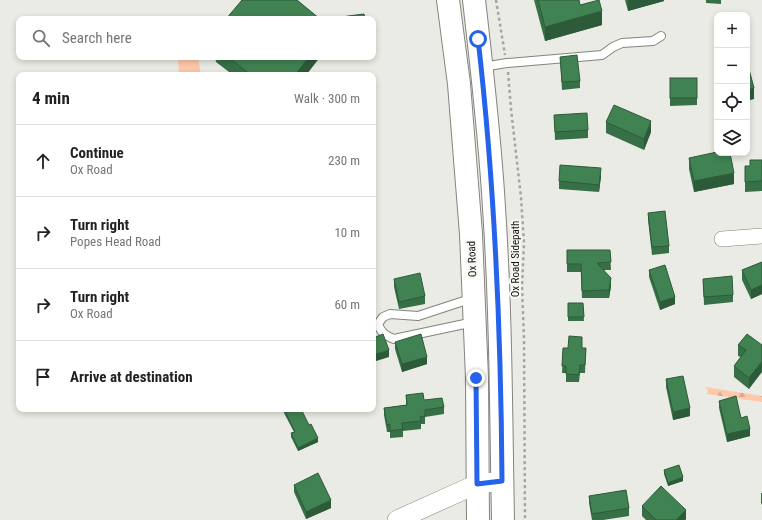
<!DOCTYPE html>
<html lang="en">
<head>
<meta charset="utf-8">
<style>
  :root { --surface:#fff; --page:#f2f2f2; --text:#222; --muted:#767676; --line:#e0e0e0 }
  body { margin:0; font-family:"Roboto Condensed",sans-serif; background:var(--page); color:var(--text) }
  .controls { position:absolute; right:12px; top:12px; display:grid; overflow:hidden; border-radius:8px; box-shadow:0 2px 6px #0003 }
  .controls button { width:36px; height:36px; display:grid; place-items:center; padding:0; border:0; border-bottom:1px solid var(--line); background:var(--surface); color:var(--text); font:20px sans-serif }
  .stop { position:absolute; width:12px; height:12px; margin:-9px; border:3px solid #2563eb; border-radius:50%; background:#fff }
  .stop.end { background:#2563eb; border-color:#fff; box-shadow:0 1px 4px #0008 }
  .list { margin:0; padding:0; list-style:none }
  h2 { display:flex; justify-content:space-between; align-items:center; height:52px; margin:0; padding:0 16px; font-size:17px }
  h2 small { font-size:13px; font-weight:400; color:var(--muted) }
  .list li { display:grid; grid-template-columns:26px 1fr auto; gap:12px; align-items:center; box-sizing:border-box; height:72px; padding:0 16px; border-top:1px solid var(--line) }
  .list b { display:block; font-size:15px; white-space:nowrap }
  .list p { margin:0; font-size:13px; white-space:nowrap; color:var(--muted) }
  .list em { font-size:13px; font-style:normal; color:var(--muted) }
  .icon { flex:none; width:22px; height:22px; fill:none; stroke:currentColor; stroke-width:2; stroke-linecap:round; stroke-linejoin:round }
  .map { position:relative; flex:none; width:762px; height:520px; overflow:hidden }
  .search { position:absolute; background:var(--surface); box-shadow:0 2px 6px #0003; left:16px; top:16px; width:360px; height:44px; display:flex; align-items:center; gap:10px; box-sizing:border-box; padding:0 14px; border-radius:8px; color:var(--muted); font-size:15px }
  .panel { position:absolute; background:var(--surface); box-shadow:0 2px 6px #0003; left:16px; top:72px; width:360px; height:340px; border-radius:8px }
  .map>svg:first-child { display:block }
  .green { fill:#ffc8aa }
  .forest { fill:url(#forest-firs) }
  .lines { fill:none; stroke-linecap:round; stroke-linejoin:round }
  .service-casing { stroke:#82847d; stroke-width:10 }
  .minor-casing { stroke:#82847d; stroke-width:16 }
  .tertiary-casing { stroke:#82847d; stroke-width:20 }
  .primary-casing { stroke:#82847d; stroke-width:24 }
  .path { stroke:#a4a6a0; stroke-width:2.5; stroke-dasharray:3 3; stroke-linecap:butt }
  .service { stroke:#fff; stroke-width:8 }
  .minor { stroke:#fff; stroke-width:15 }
  .tertiary { stroke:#fff; stroke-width:19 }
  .primary { stroke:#fff; stroke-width:22 }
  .wall { fill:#377047 }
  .shaded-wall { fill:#2d5b39 }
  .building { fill:#408252; stroke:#2d5b39 }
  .route { stroke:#2563eb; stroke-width:5 }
  .labels { text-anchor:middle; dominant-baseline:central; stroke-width:4; stroke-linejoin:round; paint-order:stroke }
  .street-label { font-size:11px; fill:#141412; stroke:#f6f8f1 }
</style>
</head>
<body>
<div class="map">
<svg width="762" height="520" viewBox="0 0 762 520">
  <defs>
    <pattern id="forest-firs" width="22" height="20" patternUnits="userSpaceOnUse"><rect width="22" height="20" fill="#ffc8aa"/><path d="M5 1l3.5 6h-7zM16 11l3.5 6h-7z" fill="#daab91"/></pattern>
  </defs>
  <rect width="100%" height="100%" fill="#e9ebe4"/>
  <path class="green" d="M 178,57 L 198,57 L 201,75 L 179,75 Z"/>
  <path class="forest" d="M 705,387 L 762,396 L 762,402 L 707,394 L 708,390 Z"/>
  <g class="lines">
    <defs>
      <g id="service">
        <path d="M 482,67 L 507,63 L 602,55 L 613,47 L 622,43 L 653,41 L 661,36"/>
        <path d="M 473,298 L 418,316 L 390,314 L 383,317 L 378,324 C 381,333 386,336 394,339 L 474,322"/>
      </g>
      <path id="minor" d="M 722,239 L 762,236"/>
      <path id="tertiary" d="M 397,520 L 477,484 L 502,481"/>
      <g id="primary">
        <path d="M 448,0 L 459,84 L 471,234 L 477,378 L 478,520"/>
        <path d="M 474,0 C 482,69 490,138 494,208 C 501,312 501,416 503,520"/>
      </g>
    </defs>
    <use href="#service" class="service-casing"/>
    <use href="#minor" class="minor-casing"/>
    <use href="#tertiary" class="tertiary-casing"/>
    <use href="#primary" class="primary-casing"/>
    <g class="path">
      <path d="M 496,0 L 505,55"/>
      <path d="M 508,72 L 511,109 L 521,197 L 524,243 L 522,287 L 524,339 L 525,520"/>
    </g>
    <use href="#service" class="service"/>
    <use href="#minor" class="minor"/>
    <use href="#tertiary" class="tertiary"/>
    <use href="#primary" class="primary"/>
  </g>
  <g class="wall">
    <path d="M 534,0 L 579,0 L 580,5 L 602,25 L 545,41 Z"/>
    <path d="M 625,0 L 664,0 L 664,1 L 628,11 Z"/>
    <path d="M 706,0 L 721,0 L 721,4 L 706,3 Z"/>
    <path d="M 215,57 L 320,57 L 306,75 L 233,75 L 216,62 Z"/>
    <path d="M 560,57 L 580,81 L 580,88 L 562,90 Z"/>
    <path d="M 670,78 L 697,78 L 697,105 L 670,106 Z"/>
    <path d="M 554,115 L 588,130 L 588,138 L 555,140 Z"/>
    <path d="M 606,122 L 651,132 L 644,150 L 606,133 Z"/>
    <path d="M 689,158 L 734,184 L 694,192 L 689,169 Z"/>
    <path d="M 762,160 L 762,191 L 745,192 L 745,166 L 750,166 Z"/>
    <path d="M 601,176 L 599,192 L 559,189 L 559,181 Z"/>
    <path d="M 648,213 L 669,246 L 669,253 L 652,255 L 648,220 Z"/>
    <path d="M 567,250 L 610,250 L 611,270 L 604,270 L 611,286 L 609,298 L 582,298 L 581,272 L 567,272 Z"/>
    <path d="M 762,262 L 762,294 L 751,299 L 742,280 L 742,270 Z"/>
    <path d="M 649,270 L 675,304 L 660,310 L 649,277 Z"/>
    <path d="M 394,279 L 425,296 L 425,304 L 399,309 L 394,287 Z"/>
    <path d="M 703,279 L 733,295 L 733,302 L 704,305 Z"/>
    <path d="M 568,303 L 583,303 L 584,321 L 568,321 Z"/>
    <path d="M 395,342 L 427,364 L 402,372 L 395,349 Z"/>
    <path d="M 738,345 L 762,345 L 749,389 L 734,377 L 734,366 L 741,357 L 738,356 Z"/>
    <path d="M 563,348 L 586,348 L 585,373 L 580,373 L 579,382 L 566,382 L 566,373 L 562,373 Z"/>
    <path d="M 666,379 L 690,416 L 673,420 L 666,387 Z"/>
    <path d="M 406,395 L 444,407 L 444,414 L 425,417 L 425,424 L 421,424 L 421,429 L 403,431 L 403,437 L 390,438 L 390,432 L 387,432 L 384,415 L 384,408 L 406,405 Z"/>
    <path d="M 719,401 L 741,418 L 750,436 L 727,442 L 719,408 Z"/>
    <path d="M 284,409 L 309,425 L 318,442 L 298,451 L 291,437 L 291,433 L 294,432 L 284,413 Z"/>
    <path d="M 664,470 L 683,481 L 668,486 L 664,474 Z"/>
    <path d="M 294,485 L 331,508 L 306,519 L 294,492 Z"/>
    <path d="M 761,493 L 762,493 L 762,505 L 761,503 Z"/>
    <path d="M 589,496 L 629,508 L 629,516 L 603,520 L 592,520 L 589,503 Z"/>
    <path d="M 642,506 L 686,519 L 685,520 L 646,520 L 642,516 Z"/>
  </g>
  <g class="shaded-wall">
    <path d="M 628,0 L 664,0 L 664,1 L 628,11 Z"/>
    <path d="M 602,11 L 602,25 L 545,41 L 545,27 Z"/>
    <path d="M 309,57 L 320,57 L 306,75 L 295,75 Z"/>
    <path d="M 754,88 L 754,99 L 747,101 L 747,90 Z"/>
    <path d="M 651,121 L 651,132 L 644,150 L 644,139 Z"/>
    <path d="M 601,168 L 601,176 L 599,192 L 599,185 Z"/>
    <path d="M 734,173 L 734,184 L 694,192 L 694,181 Z"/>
    <path d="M 611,278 L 611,286 L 609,298 L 609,290 Z"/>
    <path d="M 762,285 L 762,294 L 751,299 L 751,290 Z"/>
    <path d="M 675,297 L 675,304 L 660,310 L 660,302 Z"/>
    <path d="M 389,350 L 389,357 L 373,362 L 373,355 Z"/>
    <path d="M 427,357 L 427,364 L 402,372 L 402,364 Z"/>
    <path d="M 762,361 L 762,372 L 749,389 L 749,378 Z"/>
    <path d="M 690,408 L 690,416 L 673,420 L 673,412 Z"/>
    <path d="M 750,429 L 750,436 L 727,442 L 727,434 Z"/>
    <path d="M 318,438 L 318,442 L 298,451 L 298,448 Z"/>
    <path d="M 683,477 L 683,481 L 668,486 L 668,483 Z"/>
    <path d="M 331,500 L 331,508 L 306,519 L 306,512 Z"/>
    <path d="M 686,510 L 686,519 L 685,520 L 676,520 Z"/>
  </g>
  <g class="building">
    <path d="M 242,0 L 297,0 L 320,19 L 226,19 Z"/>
    <path d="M 538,0 L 579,0 L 580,5 L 599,0 L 602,11 L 545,27 Z"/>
    <path d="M 364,14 L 365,19 L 325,19 Z"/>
    <path d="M 577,55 L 580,81 L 562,82 L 560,57 Z"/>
    <path d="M 228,57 L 309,57 L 295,75 L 251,75 Z"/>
    <path d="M 747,62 L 754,88 L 747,90 Z"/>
    <path d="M 180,73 L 183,75 L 174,75 L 174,74 Z"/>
    <rect x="670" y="78" width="27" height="20"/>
    <path d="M 614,105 L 651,121 L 644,139 L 606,122 Z"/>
    <path d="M 587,113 L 588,130 L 555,132 L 554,115 Z"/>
    <path d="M 717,152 L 717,153 L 730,153 L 734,173 L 694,181 L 689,158 Z"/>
    <path d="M 750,160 L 762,160 L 762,181 L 745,182 L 745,166 L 750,166 Z"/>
    <path d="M 560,165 L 601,168 L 599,185 L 559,181 Z"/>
    <path d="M 665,211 L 669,246 L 652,247 L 648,213 Z"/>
    <path d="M 567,250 L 610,250 L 611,262 L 597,263 L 611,278 L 609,290 L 582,291 L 581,264 L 567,264 Z"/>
    <path d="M 762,262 L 762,285 L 751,290 L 742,270 Z"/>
    <path d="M 665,265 L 675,297 L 660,302 L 649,270 Z"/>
    <path d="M 420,273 L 425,296 L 399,302 L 394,279 Z"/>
    <path d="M 732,276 L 733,295 L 704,297 L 703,279 Z"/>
    <path d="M 568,303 L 583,303 L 584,317 L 568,317 Z"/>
    <path d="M 383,334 L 389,350 L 373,355 L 373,338 Z"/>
    <path d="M 421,334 L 427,357 L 402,364 L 395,342 Z"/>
    <path d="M 747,334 L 762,345 L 762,361 L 749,378 L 734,366 L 746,350 L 738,345 Z"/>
    <path d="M 569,336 L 582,337 L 582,348 L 586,348 L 585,365 L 580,365 L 579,375 L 566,374 L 566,366 L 562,366 L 563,348 L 568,348 Z"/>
    <path d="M 683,376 L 690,408 L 673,412 L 666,379 Z"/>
    <path d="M 423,393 L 424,400 L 442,398 L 444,407 L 425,410 L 425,416 L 420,417 L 421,421 L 402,423 L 403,429 L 390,431 L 390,424 L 387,425 L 384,408 L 407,405 L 406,395 Z"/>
    <path d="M 736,396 L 741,418 L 747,416 L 750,429 L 727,434 L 719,401 Z"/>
    <path d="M 284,409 L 301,409 L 309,425 L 311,424 L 318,438 L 298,448 L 291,433 L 295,432 Z"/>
    <path d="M 679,465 L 683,477 L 668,483 L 664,470 Z"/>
    <path d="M 318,473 L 331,500 L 306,512 L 294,485 Z"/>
    <path d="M 661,486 L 686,510 L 676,520 L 656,520 L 642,506 Z"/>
    <path d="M 626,490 L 629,508 L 592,514 L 589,496 Z"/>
  </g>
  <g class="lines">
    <path class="route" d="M 476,378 L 477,484 L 502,481 C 501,333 495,186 478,39"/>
  </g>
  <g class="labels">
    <g class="street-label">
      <text transform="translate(472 259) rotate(-92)">Ox Road</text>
      <text transform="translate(515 259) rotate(-90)">Ox Road Sidepath</text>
    </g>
  </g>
</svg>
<div class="controls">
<button>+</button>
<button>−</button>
<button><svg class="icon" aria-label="locate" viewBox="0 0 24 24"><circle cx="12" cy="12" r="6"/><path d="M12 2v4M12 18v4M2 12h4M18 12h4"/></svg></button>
<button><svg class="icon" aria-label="layers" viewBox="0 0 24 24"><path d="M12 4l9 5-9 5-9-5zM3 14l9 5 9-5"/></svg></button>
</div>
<div class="stop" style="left:478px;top:39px"></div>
<div class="stop end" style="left:476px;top:378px"></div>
<div class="search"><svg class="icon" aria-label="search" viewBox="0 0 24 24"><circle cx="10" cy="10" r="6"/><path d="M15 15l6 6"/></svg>Search here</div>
<section class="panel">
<h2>4 min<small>Walk · 300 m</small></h2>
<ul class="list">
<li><svg class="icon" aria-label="ahead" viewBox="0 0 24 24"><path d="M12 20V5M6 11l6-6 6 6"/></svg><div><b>Continue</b><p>Ox Road</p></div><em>230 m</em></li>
<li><svg class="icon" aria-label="right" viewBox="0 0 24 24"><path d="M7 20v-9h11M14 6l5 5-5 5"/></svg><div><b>Turn right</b><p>Popes Head Road</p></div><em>10 m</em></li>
<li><svg class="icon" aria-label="right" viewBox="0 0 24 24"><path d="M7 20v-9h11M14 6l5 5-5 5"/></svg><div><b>Turn right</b><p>Ox Road</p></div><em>60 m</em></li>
<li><svg class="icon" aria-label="arrive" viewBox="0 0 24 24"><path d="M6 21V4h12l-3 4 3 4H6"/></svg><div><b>Arrive at destination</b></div></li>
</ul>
</section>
</div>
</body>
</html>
